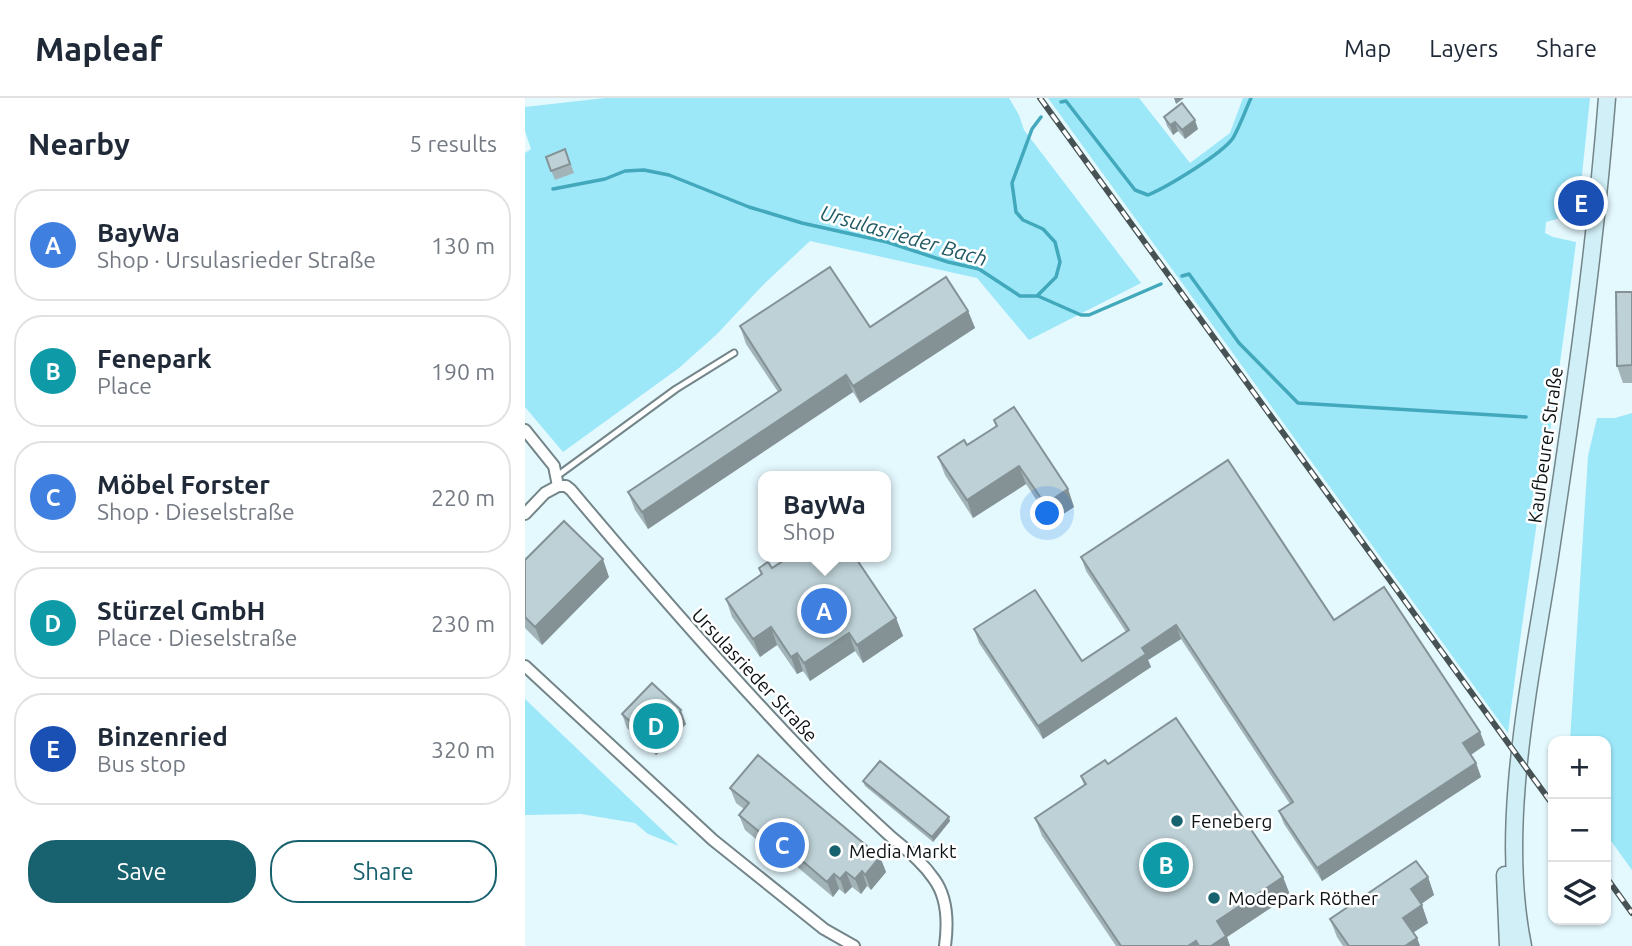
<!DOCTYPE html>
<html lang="en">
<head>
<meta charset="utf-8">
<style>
  :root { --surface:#fff; --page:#f6f6f7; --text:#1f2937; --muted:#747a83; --line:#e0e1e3; --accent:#18626f }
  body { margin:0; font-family:Ubuntu,sans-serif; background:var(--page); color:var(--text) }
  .controls { position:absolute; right:21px; bottom:21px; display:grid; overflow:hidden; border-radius:14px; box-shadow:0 2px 5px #0004 }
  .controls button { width:63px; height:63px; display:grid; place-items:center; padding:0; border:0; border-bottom:2px solid var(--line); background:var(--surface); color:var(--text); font:35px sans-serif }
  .you { position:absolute; left:523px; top:416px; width:24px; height:24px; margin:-18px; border:5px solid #fff; border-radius:50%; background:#1a73e8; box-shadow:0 0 0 10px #1a73e833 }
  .badge { display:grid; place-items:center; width:46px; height:46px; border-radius:50%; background:var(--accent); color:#fff; font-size:23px; font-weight:700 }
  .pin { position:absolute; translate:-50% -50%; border:4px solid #fff; box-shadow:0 2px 7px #0006 }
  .popup { position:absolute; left:233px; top:373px; width:133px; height:91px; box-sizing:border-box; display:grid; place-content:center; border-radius:14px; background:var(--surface); filter:drop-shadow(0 2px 5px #0005); font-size:23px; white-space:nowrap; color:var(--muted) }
  .popup b { font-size:26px; color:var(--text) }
  .popup::after { content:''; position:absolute; left:50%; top:100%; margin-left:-14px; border:14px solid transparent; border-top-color:var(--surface) }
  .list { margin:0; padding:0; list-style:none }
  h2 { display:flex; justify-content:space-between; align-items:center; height:91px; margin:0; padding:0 28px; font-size:30px }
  h2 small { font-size:23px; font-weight:400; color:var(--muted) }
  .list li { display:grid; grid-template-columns:46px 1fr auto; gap:21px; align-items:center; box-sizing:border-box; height:112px; margin:0 14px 14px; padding:0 14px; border:2px solid var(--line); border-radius:28px }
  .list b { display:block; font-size:26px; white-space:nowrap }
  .list p { margin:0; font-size:23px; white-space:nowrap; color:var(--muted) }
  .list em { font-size:23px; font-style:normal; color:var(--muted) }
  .actions { display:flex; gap:14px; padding:21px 28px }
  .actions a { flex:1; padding:16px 0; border:2px solid var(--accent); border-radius:28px; text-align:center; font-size:24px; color:var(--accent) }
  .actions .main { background:var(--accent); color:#fff }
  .icon { flex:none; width:38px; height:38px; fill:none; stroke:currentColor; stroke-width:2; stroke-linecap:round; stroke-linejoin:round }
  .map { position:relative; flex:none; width:1107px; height:848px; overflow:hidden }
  header { display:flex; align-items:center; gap:42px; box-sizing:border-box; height:98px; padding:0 35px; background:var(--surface); border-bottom:2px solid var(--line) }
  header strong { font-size:33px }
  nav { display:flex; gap:38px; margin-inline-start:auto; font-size:24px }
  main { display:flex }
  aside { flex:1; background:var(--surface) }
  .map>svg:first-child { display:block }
  .green { fill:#9ce7f8 }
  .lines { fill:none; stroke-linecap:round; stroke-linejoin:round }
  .stream { stroke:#42a8bb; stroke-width:3.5 }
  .service-casing { stroke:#738589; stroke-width:9 }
  .minor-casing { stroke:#738589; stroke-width:14 }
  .secondary-casing { stroke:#738589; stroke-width:19 }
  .service { stroke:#fff; stroke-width:5 }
  .minor { stroke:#fff; stroke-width:10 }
  .secondary { stroke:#d0eff6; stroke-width:16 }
  .rail-casing { stroke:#475254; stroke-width:6 }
  .rail { stroke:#fff; stroke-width:3.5; stroke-dasharray:10; stroke-linecap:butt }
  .wall { fill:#a3b4b8 }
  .shaded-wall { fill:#849296 }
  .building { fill:#bdd1d6; stroke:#849296; stroke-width:2 }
  .poi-dot { fill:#18626f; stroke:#fff; stroke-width:2.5 }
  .labels { text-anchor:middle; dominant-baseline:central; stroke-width:5; stroke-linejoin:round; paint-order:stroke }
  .street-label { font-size:19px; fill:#0b1214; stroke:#fff }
  .poi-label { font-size:19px; fill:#0b1214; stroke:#fff; text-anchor:start }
  .water-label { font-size:21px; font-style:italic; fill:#225a65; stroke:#fff }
</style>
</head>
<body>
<header>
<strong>Mapleaf</strong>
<nav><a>Map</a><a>Layers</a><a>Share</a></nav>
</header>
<main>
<aside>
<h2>Nearby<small>5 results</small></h2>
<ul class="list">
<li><span class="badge" style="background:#3f7fe0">A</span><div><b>BayWa</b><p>Shop · Ursulasrieder Straße</p></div><em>130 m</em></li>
<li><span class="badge" style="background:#0f9aa8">B</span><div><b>Fenepark</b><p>Place</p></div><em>190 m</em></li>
<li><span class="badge" style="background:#3f7fe0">C</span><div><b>Möbel Forster</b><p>Shop · Dieselstraße</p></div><em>220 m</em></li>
<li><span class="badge" style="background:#0f9aa8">D</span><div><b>Stürzel GmbH</b><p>Place · Dieselstraße</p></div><em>230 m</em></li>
<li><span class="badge" style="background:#1a4fb4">E</span><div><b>Binzenried</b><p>Bus stop</p></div><em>320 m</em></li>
</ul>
<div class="actions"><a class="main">Save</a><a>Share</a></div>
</aside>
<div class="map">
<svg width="1107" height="848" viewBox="0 0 1107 848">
  <rect width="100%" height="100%" fill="#e4f9fe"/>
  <g class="green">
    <path d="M 80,0 L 484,0 L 494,17 L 499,32 L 616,185 L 504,242 L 452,180 L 285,143 L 239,186 L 192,236 L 154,270 L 38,354 L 0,309 L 0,55 L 6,51 L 0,33 L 0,9 Z"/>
    <path d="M 523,0 L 614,0 L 665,65 L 705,35 L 718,0 L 1065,0 L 1053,115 L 1021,124 L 1020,135 L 1028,139 L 1051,144 C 1031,308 1003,471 983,635 Z"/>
    <path d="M 1107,315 L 1107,772 L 1081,736 L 1083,729 L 1081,726 L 1081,643 L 1045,643 L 1063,358 L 1072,320 L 1090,320 Z"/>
    <path d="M 0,601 L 154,748 L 123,736 L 110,725 L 56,716 L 0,717 Z"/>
  </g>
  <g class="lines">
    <g class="stream">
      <path d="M 536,4 L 541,3 L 610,92 L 623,97 C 642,89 697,56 708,40 C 715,28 720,13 726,0"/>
      <path d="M 28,91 L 80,81 L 100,73 L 119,72 L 144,77 L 224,109 L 277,125 L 362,144 L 423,164 L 454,171 L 495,198 L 512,198 L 531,179 L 535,164 L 530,144 L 518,131 L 498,122 L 491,114 L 487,85 L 507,31 L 516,19"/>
      <path d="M 657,178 L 664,176 L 714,245 L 773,305 L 1001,319"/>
      <path d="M 513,198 L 556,217 L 564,217 L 636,186"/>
    </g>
    <defs>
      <path id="service" d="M 32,378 L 151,291 L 209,255"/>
      <g id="minor">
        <path d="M 0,332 L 29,368 L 33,388"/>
        <path d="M 33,388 L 41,388 L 46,392 C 125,486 205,578 291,667 C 314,691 339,714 364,737 C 380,751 397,763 409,781 C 423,800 423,826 420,848"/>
        <path d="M 0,416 L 20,395 L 33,388"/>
        <path d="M 0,568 L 188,742 L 299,831 L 329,848"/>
      </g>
      <g id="secondary">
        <path d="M 980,777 L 983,848"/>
        <path d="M 998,848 C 973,726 1006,581 1025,458 C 1048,306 1070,154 1082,0"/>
      </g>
    </defs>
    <use href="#service" class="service-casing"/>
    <use href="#minor" class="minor-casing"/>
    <use href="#secondary" class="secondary-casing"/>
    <use href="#service" class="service"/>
    <use href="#minor" class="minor"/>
    <use href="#secondary" class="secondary"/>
    <defs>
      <g id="rail">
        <path d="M 515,0 L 1028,707"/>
        <path d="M 1081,779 L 1107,815"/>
      </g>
    </defs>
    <use href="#rail" class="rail-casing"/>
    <use href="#rail" class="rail"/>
  </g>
  <g class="wall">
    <path d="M 639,19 L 673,31 L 660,41 L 653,33 L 648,37 L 642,28 Z"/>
    <path d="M 40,51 L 49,75 L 30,82 L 21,59 Z"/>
    <path d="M 1107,194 L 1107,285 L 1098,285 L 1092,268 Z"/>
    <path d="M 443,213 L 450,230 L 335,305 L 328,294 L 123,431 L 110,412 L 103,394 L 253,294 L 221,246 L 215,228 L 345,229 Z"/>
    <path d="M 469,322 L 543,391 L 549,409 L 526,424 L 501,386 L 448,420 L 420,377 L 413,359 L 442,347 L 471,328 Z"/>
    <path d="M 556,459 L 809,522 L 955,634 L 960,647 L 945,657 L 951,665 L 956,679 L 797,783 L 759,726 L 754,713 L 765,706 L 656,541 L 623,562 L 626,569 L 518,641 L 454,545 L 449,531 L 557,563 L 601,534 L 561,473 Z"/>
    <path d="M 0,462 L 84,479 L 17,547 L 0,530 Z"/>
    <path d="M 234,470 L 371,520 L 378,538 L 338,565 L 330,553 L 285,583 L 278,573 L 272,576 L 252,547 L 235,559 L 207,519 L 201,501 L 236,477 Z"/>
    <path d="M 97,616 L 161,626 L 131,657 L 102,630 Z"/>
    <path d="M 583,666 L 758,779 L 765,797 L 702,839 L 705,848 L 591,848 L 517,738 L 510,720 L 559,687 L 556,678 Z"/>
    <path d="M 338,683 L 425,723 L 408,744 L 340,688 Z"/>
    <path d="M 205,690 L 355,759 L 361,774 L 346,792 L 342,788 L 336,796 L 327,789 L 320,796 L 314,791 L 308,799 L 264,762 L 261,766 L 220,732 L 214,717 L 219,711 L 211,705 Z"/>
    <path d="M 903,779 L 909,797 L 896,806 L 903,825 L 888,835 L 892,840 L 895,848 L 818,848 L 812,839 L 805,821 Z"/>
  </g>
  <g class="shaded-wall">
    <path d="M 649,0 L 659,0 L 651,6 Z"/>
    <path d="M 670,22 L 673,31 L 660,41 L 657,32 Z"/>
    <path d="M 650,24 L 653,33 L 648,37 L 645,27 Z"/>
    <path d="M 443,213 L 450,230 L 335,305 L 328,288 Z"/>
    <path d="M 321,277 L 328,294 L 123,431 L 117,414 Z"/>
    <path d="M 494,368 L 501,386 L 448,420 L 442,402 Z"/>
    <path d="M 543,391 L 549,409 L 526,424 L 520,406 Z"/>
    <path d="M 78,461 L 84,479 L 17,547 L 10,529 Z"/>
    <path d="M 371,520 L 378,538 L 338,565 L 332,547 Z"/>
    <path d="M 651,527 L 656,541 L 623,562 L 626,569 L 518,641 L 513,628 L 617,550 Z"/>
    <path d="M 246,529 L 252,547 L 235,559 L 228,541 Z"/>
    <path d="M 324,535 L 330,553 L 285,583 L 279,565 Z"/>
    <path d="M 272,555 L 278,573 L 272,576 L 266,559 Z"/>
    <path d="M 156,612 L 161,626 L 131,657 L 126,643 Z"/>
    <path d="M 955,634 L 960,647 L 943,659 L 938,645 Z"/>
    <path d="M 951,665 L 956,679 L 797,783 L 792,770 Z"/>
    <path d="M 424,719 L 425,723 L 408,744 L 407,739 Z"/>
    <path d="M 259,747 L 264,762 L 261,766 L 255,751 Z"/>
    <path d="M 355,759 L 361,774 L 346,792 L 340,777 Z"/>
    <path d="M 337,773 L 342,788 L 336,796 L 330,781 Z"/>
    <path d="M 321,774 L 327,789 L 320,796 L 315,781 Z"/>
    <path d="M 309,776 L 314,791 L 308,799 L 302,784 Z"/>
    <path d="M 758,779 L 765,797 L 702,839 L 705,848 L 686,848 L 692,823 Z"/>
    <path d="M 903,779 L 909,797 L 892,809 L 886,791 Z"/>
    <path d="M 897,807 L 903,825 L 884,837 L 878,820 Z"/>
    <path d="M 892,840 L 895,848 L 880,848 Z"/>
    <path d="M 671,843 L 672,848 L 663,848 Z"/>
  </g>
  <g class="building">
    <path d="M 657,5 L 670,22 L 657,32 L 650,24 L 645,27 L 639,19 Z"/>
    <path d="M 40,51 L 45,66 L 26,73 L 21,59 Z"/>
    <path d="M 305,169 L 345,229 L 421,179 L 443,213 L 328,288 L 321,277 L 117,414 L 103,394 L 256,292 L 215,228 Z"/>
    <path d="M 1091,194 L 1107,194 L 1107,267 L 1092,268 Z"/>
    <path d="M 489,309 L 543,391 L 520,406 L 494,368 L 442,402 L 413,359 L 439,342 L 442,347 L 472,328 L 469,322 Z"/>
    <path d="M 703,362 L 809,522 L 859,489 L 955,634 L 938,645 L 951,665 L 792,770 L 754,713 L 768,704 L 651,527 L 617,550 L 621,556 L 513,628 L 449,531 L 510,492 L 557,563 L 604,532 L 556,459 Z"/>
    <path d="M 39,423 L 78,461 L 10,529 L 0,519 L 0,462 Z"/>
    <path d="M 264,459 L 330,459 L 371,520 L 332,547 L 324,535 L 279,565 L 272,555 L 266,559 L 246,529 L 228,541 L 201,501 L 237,476 L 234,470 L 243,464 L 247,470 Z"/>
    <path d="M 127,585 L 156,612 L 126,643 L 97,616 Z"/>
    <path d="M 651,620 L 758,779 L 692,823 L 701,838 L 686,848 L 674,848 L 671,843 L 663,848 L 596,848 L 510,720 L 561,686 L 556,678 L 580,662 L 583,666 Z"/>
    <path d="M 233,657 L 355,759 L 340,777 L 337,773 L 330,781 L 321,774 L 315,781 L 309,776 L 302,784 L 259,747 L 255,751 L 214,717 L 224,705 L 205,690 Z"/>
    <path d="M 355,663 L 424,719 L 407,739 L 338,683 Z"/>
    <path d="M 891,763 L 903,779 L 886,791 L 897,807 L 878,820 L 892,840 L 880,848 L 824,848 L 805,821 Z"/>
  </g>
  <g class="poi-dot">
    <circle cx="652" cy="723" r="7"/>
    <circle cx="310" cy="753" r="7"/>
    <circle cx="689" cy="800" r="7"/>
  </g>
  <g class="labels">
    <g class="street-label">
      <text transform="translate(1020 347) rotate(-82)">Kaufbeurer Straße</text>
      <text transform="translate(230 577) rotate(47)">Ursulasrieder Straße</text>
    </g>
    <g class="poi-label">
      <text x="666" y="723">Feneberg</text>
      <text x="324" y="753">Media Markt</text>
      <text x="703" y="800">Modepark Röther</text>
    </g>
    <g class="water-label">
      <text transform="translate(379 137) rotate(16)">Ursulasrieder Bach</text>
    </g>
  </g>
</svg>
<div class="controls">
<button>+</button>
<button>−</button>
<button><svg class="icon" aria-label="layers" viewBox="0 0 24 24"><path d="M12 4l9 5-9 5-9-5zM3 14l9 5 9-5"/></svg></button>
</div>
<div class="you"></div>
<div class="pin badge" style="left:299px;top:513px;background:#3f7fe0">A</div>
<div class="popup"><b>BayWa</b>Shop</div>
<div class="pin badge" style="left:641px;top:767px;background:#0f9aa8">B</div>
<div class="pin badge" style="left:257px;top:747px;background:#3f7fe0">C</div>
<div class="pin badge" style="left:131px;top:628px;background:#0f9aa8">D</div>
<div class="pin badge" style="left:1056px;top:105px;background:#1a4fb4">E</div>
</div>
</main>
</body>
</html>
